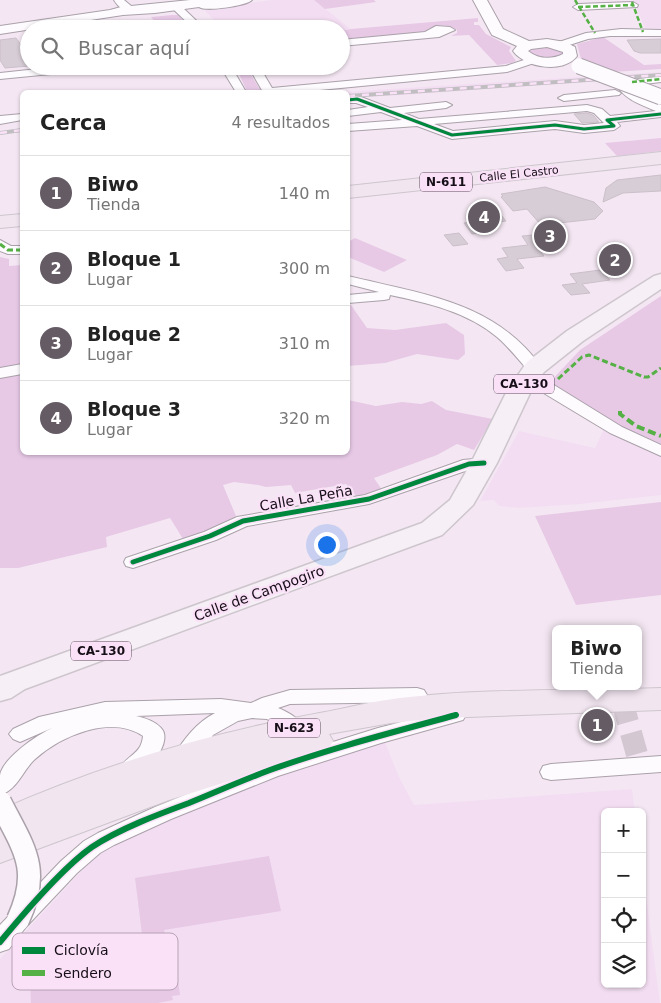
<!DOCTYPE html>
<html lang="es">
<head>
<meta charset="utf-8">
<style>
  :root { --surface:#fff; --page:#f6f6f6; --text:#222; --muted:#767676; --line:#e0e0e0; --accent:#645b64 }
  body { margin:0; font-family:"DejaVu Sans",sans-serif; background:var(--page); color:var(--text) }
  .controls { position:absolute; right:15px; bottom:15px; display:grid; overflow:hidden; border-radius:8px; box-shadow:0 1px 4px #0004 }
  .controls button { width:45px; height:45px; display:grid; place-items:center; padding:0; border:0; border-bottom:1px solid var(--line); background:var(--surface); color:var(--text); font:25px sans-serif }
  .you { position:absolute; left:326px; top:544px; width:18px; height:18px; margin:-12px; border:4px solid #fff; border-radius:50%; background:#1a73e8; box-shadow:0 0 0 8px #1a73e833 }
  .badge { display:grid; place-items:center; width:32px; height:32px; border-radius:50%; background:var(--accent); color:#fff; font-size:16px; font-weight:700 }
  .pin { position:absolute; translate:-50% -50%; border:2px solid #fff; box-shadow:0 1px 5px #0006 }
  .popup { position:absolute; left:552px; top:625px; width:90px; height:65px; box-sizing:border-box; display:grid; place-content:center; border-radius:8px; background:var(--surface); filter:drop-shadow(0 1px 4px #0005); font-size:16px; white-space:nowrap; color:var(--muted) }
  .popup b { font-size:19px; color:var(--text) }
  .popup::after { content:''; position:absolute; left:50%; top:100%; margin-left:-10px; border:10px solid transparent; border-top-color:var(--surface) }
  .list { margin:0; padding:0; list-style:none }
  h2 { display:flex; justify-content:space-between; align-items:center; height:65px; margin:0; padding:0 20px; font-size:21px }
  h2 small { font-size:16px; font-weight:400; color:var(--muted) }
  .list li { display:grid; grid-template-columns:32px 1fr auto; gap:15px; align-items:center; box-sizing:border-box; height:75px; padding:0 20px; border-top:1px solid var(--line) }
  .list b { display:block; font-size:19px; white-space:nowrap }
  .list p { margin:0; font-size:16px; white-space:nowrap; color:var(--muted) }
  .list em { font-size:16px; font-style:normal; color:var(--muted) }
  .icon { flex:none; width:28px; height:28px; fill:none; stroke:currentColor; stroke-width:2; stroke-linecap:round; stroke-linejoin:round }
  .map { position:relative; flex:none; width:661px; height:1003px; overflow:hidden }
  .search { position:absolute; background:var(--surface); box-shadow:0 1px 4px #0004; left:20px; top:20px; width:330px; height:55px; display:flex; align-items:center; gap:12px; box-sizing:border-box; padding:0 18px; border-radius:28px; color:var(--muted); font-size:19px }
  .panel { position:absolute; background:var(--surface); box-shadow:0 1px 4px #0004; left:20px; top:90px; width:330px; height:365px; border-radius:8px }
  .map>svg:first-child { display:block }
  .built { fill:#f3ddf2 }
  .green { fill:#e7c9e6 }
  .building { fill:#d7cdd6; stroke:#cbc0ca }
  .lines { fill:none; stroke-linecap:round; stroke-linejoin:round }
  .street-tunnel { stroke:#d3c7d2; stroke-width:22; stroke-dasharray:22 11; stroke-linecap:butt }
  .street-casing { stroke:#aaa1aa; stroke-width:2 }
  .secondary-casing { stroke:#aaa1aa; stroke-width:2 }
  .primary-casing { stroke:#cdc6cd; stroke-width:3 }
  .highway-casing { stroke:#cdc6cd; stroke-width:2 }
  .street { fill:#fdfbfd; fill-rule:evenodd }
  .secondary { fill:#fdfbfd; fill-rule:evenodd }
  .primary { fill:#f6eff6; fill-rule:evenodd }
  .highway { fill:#f1e5f0; fill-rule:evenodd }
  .rail-casing { stroke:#c1bec1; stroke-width:4 }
  .rail { stroke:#fae1f8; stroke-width:2.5; stroke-dasharray:7; stroke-linecap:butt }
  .street-bridge-casing { stroke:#aaa1aa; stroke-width:25; stroke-linecap:butt }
  .secondary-bridge-casing { stroke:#aaa1aa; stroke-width:17; stroke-linecap:butt }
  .street-bridge { stroke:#fdfbfd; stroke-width:22 }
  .secondary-bridge { stroke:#fdfbfd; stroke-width:15 }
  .quiet-far2 { stroke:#55b045; stroke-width:2.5; stroke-dasharray:5 2.5; stroke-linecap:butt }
  .quiet-far1 { stroke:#55b045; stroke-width:3; stroke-dasharray:6 3; stroke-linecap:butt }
  .quiet { stroke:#55b045; stroke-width:4; stroke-dasharray:8 4; stroke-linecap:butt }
  .cycleway-far2-casing { stroke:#fae1f8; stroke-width:5 }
  .cycleway-far1-casing { stroke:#fae1f8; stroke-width:8 }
  .cycleway-casing { stroke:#fae1f8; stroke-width:9 }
  .cycleway-far2 { stroke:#00873e; stroke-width:3 }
  .cycleway-far1 { stroke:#00873e; stroke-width:5 }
  .cycleway { stroke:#00873e; stroke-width:6 }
  .labels { text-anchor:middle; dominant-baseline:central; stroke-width:4.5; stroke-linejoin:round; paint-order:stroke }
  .far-street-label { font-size:11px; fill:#170f17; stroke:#fae1f8 }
  .shield { fill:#fae1f8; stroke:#5b4e5a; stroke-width:1 }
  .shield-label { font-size:12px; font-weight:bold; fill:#170f17 }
  .street-label { font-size:14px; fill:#170f17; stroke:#fae1f8 }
  .key { fill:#fae1f8; stroke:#b6a2b4; stroke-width:1 }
  .key-label { font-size:14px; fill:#170f17 }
</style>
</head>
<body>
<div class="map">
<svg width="661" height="1003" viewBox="0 0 661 1003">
  <rect width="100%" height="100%" fill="#f4e7f3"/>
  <g class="built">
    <path d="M 271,0 L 314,0 L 351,29 L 341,31 L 341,29 L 223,29 L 205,11 L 207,9 Z"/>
    <path d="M 633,0 L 661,0 L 661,29 L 645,28 Z"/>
    <path d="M 661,72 L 661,77 L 388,96 L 348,98 L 348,92 L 343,92 Z"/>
    <path d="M 606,425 L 661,453 L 661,495 L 580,504 L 519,508 L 499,506 L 494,500 L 480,501 L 519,431 L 595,448 Z"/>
    <path d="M 384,740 L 399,777 L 414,805 L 632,789 L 635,812 L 605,812 L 605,984 L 642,984 L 642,866 L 660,1003 L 0,1003 L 0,959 L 99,852 L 140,831 L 235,790 Z"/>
  </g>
  <g class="green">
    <path d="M 314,0 L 374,0 L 376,2 L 325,9 Z"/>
    <path d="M 172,15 L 178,15 L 191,29 L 161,29 L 151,17 Z"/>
    <path d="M 478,18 L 478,22 L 474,22 L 474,25 L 479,25 L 486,34 L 511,47 L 509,51 L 516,61 L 512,63 L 497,65 L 469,35 L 451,36 L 457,33 L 457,30 C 446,23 434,24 424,32 L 341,41 L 341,31 L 351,29 Z"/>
    <path d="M 603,37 L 644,65 L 661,64 L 661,69 L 612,72 L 581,59 L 577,44 Z"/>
    <path d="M 542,45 L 563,51 L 564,54 L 552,59 L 532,57 L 527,50 Z"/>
    <path d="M 235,66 L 246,66 L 259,88 L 262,88 L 262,90 L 253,92 L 244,91 L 246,89 Z"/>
    <path d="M 661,138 L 661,151 L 617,156 L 605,143 Z"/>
    <path d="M 355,238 L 407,260 L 384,272 L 348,257 L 348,242 Z"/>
    <path d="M 0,257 L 9,259 L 9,266 L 22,265 L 22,366 L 0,370 Z"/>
    <path d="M 661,296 L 661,447 L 635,435 L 548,384 L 580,350 Z"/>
    <path d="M 351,305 L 367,328 L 395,330 L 446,323 L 464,335 L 465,354 L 458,360 L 417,354 L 385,363 L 348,366 L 348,306 Z"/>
    <path d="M 22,372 L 22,452 L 348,452 L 348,400 L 376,406 L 402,402 L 421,404 L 432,401 L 446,410 L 493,419 L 474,450 L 457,444 L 437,455 L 374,478 L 382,490 L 357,497 L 346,484 L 295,493 L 291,485 L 266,487 L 258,485 L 234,482 L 223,485 L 236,516 L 211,531 L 183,539 L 170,518 L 106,537 L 107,547 L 18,568 L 0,568 L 0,375 Z"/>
    <path d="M 661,502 L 661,595 L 576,605 L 535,516 Z"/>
    <path d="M 269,856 L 281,911 L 164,930 L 165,934 L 171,933 L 180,995 L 172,996 L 173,1000 L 158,1003 L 31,1003 L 29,956 L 36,955 L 36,952 L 142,934 L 135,878 Z"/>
  </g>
  <g class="building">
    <path d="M 16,38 L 29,56 L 29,66 L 5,68 L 0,60 L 0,40 Z"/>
    <path d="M 661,39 L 661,53 L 640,53 L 634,51 L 627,40 Z"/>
    <path d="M 587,113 L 593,115 L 599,122 L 582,123 L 574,114 Z"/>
    <path d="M 661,175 L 661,191 L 623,193 L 603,202 L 606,188 L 617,180 Z"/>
    <path d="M 545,187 L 594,202 L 603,211 L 595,219 L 541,225 L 527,209 L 513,211 L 501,197 L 503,196 L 501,194 Z"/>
    <path d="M 497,210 L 506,221 L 492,223 L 483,212 Z"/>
    <path d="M 479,221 L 487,232 L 472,234 L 464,223 Z"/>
    <path d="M 459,233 L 468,244 L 453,246 L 444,235 Z"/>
    <path d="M 544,234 L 546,246 L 537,247 L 544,256 L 517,259 L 524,268 L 506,271 L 497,259 L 508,257 L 502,248 L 528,245 L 522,236 Z"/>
    <path d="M 600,270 L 610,280 L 582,284 L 590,293 L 571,295 L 562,285 L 577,283 L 570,274 Z"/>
  </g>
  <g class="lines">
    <path class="street-tunnel" d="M 622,701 L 640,765"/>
    <defs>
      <g id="street">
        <path d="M 114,0 L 124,0 L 136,10 L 135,12 C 126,14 118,7 114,0 Z"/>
        <path d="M 633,2 L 638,5 L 637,7 L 578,10 L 573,7 L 578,4 Z"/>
        <path d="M 178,6 L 182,7 L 205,29 L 194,29 L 173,9 Z"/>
        <path d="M 436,26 L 450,27 L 455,30 L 439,37 L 341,46 L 341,40 L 425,32 Z"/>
        <path d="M 621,29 L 661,30 L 661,36 L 610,36 L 588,39 L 560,48 L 555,45 L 556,43 L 586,33 Z"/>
        <path d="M 533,57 L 538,60 L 537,62 L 507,72 L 299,92 L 263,92 L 248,66 L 259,66 L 272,88 L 506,66 Z"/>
        <path d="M 66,66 L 107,66 L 102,69 L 0,79 L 0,73 Z"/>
        <path d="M 220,66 L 231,66 L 246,92 L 236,92 Z"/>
        <path d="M 661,76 L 661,82 L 628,86 L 638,96 L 661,105 L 661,117 L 617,122 L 620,126 L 614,130 L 584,133 L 555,129 L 452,139 L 417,126 L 348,131 L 348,124 L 402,120 L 381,112 L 348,116 L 348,110 L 368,107 L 356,103 L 348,103 L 348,97 L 361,97 L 390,108 L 446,102 L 452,105 L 446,108 L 404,113 L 419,119 L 587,105 L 602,109 L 610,116 L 656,111 C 639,104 626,100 615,84 L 617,82 ZM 587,111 L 594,113 L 604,123 L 584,125 L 555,121 L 453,131 L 434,124 Z"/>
        <path d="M 615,90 L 621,93 L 619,95 L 564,101 L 558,98 L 564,95 Z"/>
        <path d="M 22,114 L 22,120 L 0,124 L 0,116 Z"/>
        <path d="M 0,240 L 11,246 L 22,246 L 22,254 L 8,254 L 0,251 Z"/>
        <path d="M 348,276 C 421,294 495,301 542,368 L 539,371 L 529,371 C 518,360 509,347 497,337 C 467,312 428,303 390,295 L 389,299 L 384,300 L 348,303 L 348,295 L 379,292 L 348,284 Z"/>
        <path d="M 22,364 L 22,374 L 0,378 L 0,368 Z"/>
        <path d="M 528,372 L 541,377 L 622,427 L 661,445 L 661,456 L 610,433 L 522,380 L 520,377 L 522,374 Z"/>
        <path d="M 484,458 L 490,459 L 492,463 L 490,467 L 471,469 L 369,504 L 247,526 L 216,540 L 133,568 L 126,566 L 124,562 L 126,558 L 204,532 L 237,517 L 365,495 L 463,460 Z"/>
        <path d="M 417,688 L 424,690 L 427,695 L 424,700 L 417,702 L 290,704 L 278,708 C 288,712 299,718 304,728 L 298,743 L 291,746 L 284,743 L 280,738 L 283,731 L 267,719 L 252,718 L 238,721 L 213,735 L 192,763 L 184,765 L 176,763 L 173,757 C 184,739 196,723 215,713 L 136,716 C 145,718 155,721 161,728 C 174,741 147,776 131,776 C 128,776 126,774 123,774 L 120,768 C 128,754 141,755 143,736 C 111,714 60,736 34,760 C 22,772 17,790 0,795 C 0,789 0,782 0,775 C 3,758 37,735 52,728 L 20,742 L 13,739 L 9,734 L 13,729 L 39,717 L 105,702 L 221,699 L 251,703 L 262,698 L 290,690 Z"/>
        <path d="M 456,708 L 463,710 L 466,715 L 463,720 L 381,743 L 278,776 L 171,819 L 114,845 L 100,853 L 77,873 L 26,927 L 9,949 L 0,952 L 0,925 L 61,861 L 84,841 L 98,833 L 155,807 L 262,764 L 378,728 Z"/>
        <path d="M 661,756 L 661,772 L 551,780 L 543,778 L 540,772 L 543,766 L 551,764 Z"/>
      </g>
      <g id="secondary">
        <path d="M 190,0 L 252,0 C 246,6 205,12 199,7 L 155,13 L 123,15 L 0,34 L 0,26 L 110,10 L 121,7 Z"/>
        <path d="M 473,0 L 487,0 L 503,29 L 529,41 L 547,39 L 565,42 L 575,47 L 577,56 C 564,74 525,68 513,51 L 517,46 L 492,35 ZM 547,47 L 563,52 L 563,54 C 551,60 538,59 528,51 L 531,49 Z"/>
      </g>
      <path id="primary" d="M 661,274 L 661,289 L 583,341 L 544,372 L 531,391 L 497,463 L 473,505 L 442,535 L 25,689 L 11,698 L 0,701 L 0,676 L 3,675 L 422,523 L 450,500 L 471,463 L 507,391 L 527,362 L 567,331 L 654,276 Z"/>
      <g id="highway">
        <path d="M 661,152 L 661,164 L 348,198 L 348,186 Z"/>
        <path d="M 22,214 L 22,226 L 0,228 L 0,216 Z"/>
        <path d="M 661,688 L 661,710 L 440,718 L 391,723 L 329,734 L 333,741 L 328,750 L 169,800 L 0,863 L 0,810 C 104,764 213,732 325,712 C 350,707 375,701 400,698 C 486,688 574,691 661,688 Z"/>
      </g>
    </defs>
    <use href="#street" class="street-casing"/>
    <use href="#secondary" class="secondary-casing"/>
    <use href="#primary" class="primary-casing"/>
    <use href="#highway" class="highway-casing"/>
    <use href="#street" class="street"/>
    <use href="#secondary" class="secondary"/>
    <use href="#primary" class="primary"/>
    <use href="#highway" class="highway"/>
    <defs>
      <g id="rail">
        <path d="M 348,96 L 661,75"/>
        <path d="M 0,133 L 22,130"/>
      </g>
    </defs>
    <use href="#rail" class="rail-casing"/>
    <use href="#rail" class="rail"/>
    <defs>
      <path id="street-bridge" d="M 0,802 C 23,848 42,868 18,920"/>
      <path id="secondary-bridge" d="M 579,66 L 661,97"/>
    </defs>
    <use href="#street-bridge" class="street-bridge-casing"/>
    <use href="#secondary-bridge" class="secondary-bridge-casing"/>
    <use href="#street-bridge" class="street-bridge"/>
    <use href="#secondary-bridge" class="secondary-bridge"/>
    <g class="quiet-far2">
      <path d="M 575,0 L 595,33"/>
      <path d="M 632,2 L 643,32"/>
      <path d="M 578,7 L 633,5"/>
      <path d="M 632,82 L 661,79"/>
    </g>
    <g class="quiet-far1">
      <path d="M 0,244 L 8,250 L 22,250"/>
      <path d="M 558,379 L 582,357 L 589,355 L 644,377 L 648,377 L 661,368"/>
    </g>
    <path class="quiet" d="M 620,411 L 620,414 L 636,426 L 661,436"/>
    <defs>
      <path id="cycleway-far2" d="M 348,100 L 357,99 L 452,135 L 555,125 L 584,129 L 614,126 L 607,120 L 661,114"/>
      <path id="cycleway-far1" d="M 133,562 L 210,536 L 243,521 L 369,499 L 469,464 L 484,463"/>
      <path id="cycleway" d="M 0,942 C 24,913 62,868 92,847 C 119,829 159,814 189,803 C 216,792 243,780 270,770 C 331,748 394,732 456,715"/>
    </defs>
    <use href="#cycleway-far2" class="cycleway-far2-casing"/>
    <use href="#cycleway-far1" class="cycleway-far1-casing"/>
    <use href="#cycleway" class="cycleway-casing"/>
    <use href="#cycleway-far2" class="cycleway-far2"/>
    <use href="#cycleway-far1" class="cycleway-far1"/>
    <use href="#cycleway" class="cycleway"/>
  </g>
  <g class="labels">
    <g class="far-street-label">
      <text transform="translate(519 174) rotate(-6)">Calle El Castro</text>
    </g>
    <g class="shield">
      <rect x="420" y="172.5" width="52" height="19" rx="4"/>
      <rect x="494" y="374.5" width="60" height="19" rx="4"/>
      <rect x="71" y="641.5" width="60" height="19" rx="4"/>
      <rect x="268" y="718.5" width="52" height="19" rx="4"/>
    </g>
    <g class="shield-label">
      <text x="446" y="182">N-611</text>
      <text x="524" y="384">CA-130</text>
      <text x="101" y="651">CA-130</text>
      <text x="294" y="728">N-623</text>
    </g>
    <g class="street-label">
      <text transform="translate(306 498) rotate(-10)">Calle La Peña</text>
      <text transform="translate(259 593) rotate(-20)">Calle de Campogiro</text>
    </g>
  </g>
  <rect x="12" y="933" width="166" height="57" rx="8" class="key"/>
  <rect x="22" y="947" width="23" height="7" fill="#00873e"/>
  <rect x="22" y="970" width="23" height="6" fill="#55b045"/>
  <g class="key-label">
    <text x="54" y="955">Ciclovía</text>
    <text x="54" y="978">Sendero</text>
  </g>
</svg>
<div class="controls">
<button>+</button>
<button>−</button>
<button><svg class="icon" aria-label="locate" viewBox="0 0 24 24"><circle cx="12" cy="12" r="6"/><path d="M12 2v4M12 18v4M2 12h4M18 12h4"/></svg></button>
<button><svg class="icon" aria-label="layers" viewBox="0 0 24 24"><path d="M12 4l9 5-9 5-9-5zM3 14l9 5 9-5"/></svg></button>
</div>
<div class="you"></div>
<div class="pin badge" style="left:597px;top:725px">1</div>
<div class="popup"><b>Biwo</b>Tienda</div>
<div class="pin badge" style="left:615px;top:260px">2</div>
<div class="pin badge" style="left:550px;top:236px">3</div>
<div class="pin badge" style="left:484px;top:217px">4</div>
<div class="search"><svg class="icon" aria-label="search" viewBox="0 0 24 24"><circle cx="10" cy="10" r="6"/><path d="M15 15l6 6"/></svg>Buscar aquí</div>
<section class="panel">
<h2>Cerca<small>4 resultados</small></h2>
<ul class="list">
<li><span class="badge">1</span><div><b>Biwo</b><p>Tienda</p></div><em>140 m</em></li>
<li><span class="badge">2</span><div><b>Bloque 1</b><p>Lugar</p></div><em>300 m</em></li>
<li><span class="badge">3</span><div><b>Bloque 2</b><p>Lugar</p></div><em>310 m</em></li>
<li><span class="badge">4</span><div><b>Bloque 3</b><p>Lugar</p></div><em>320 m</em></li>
</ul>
</section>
</div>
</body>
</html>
